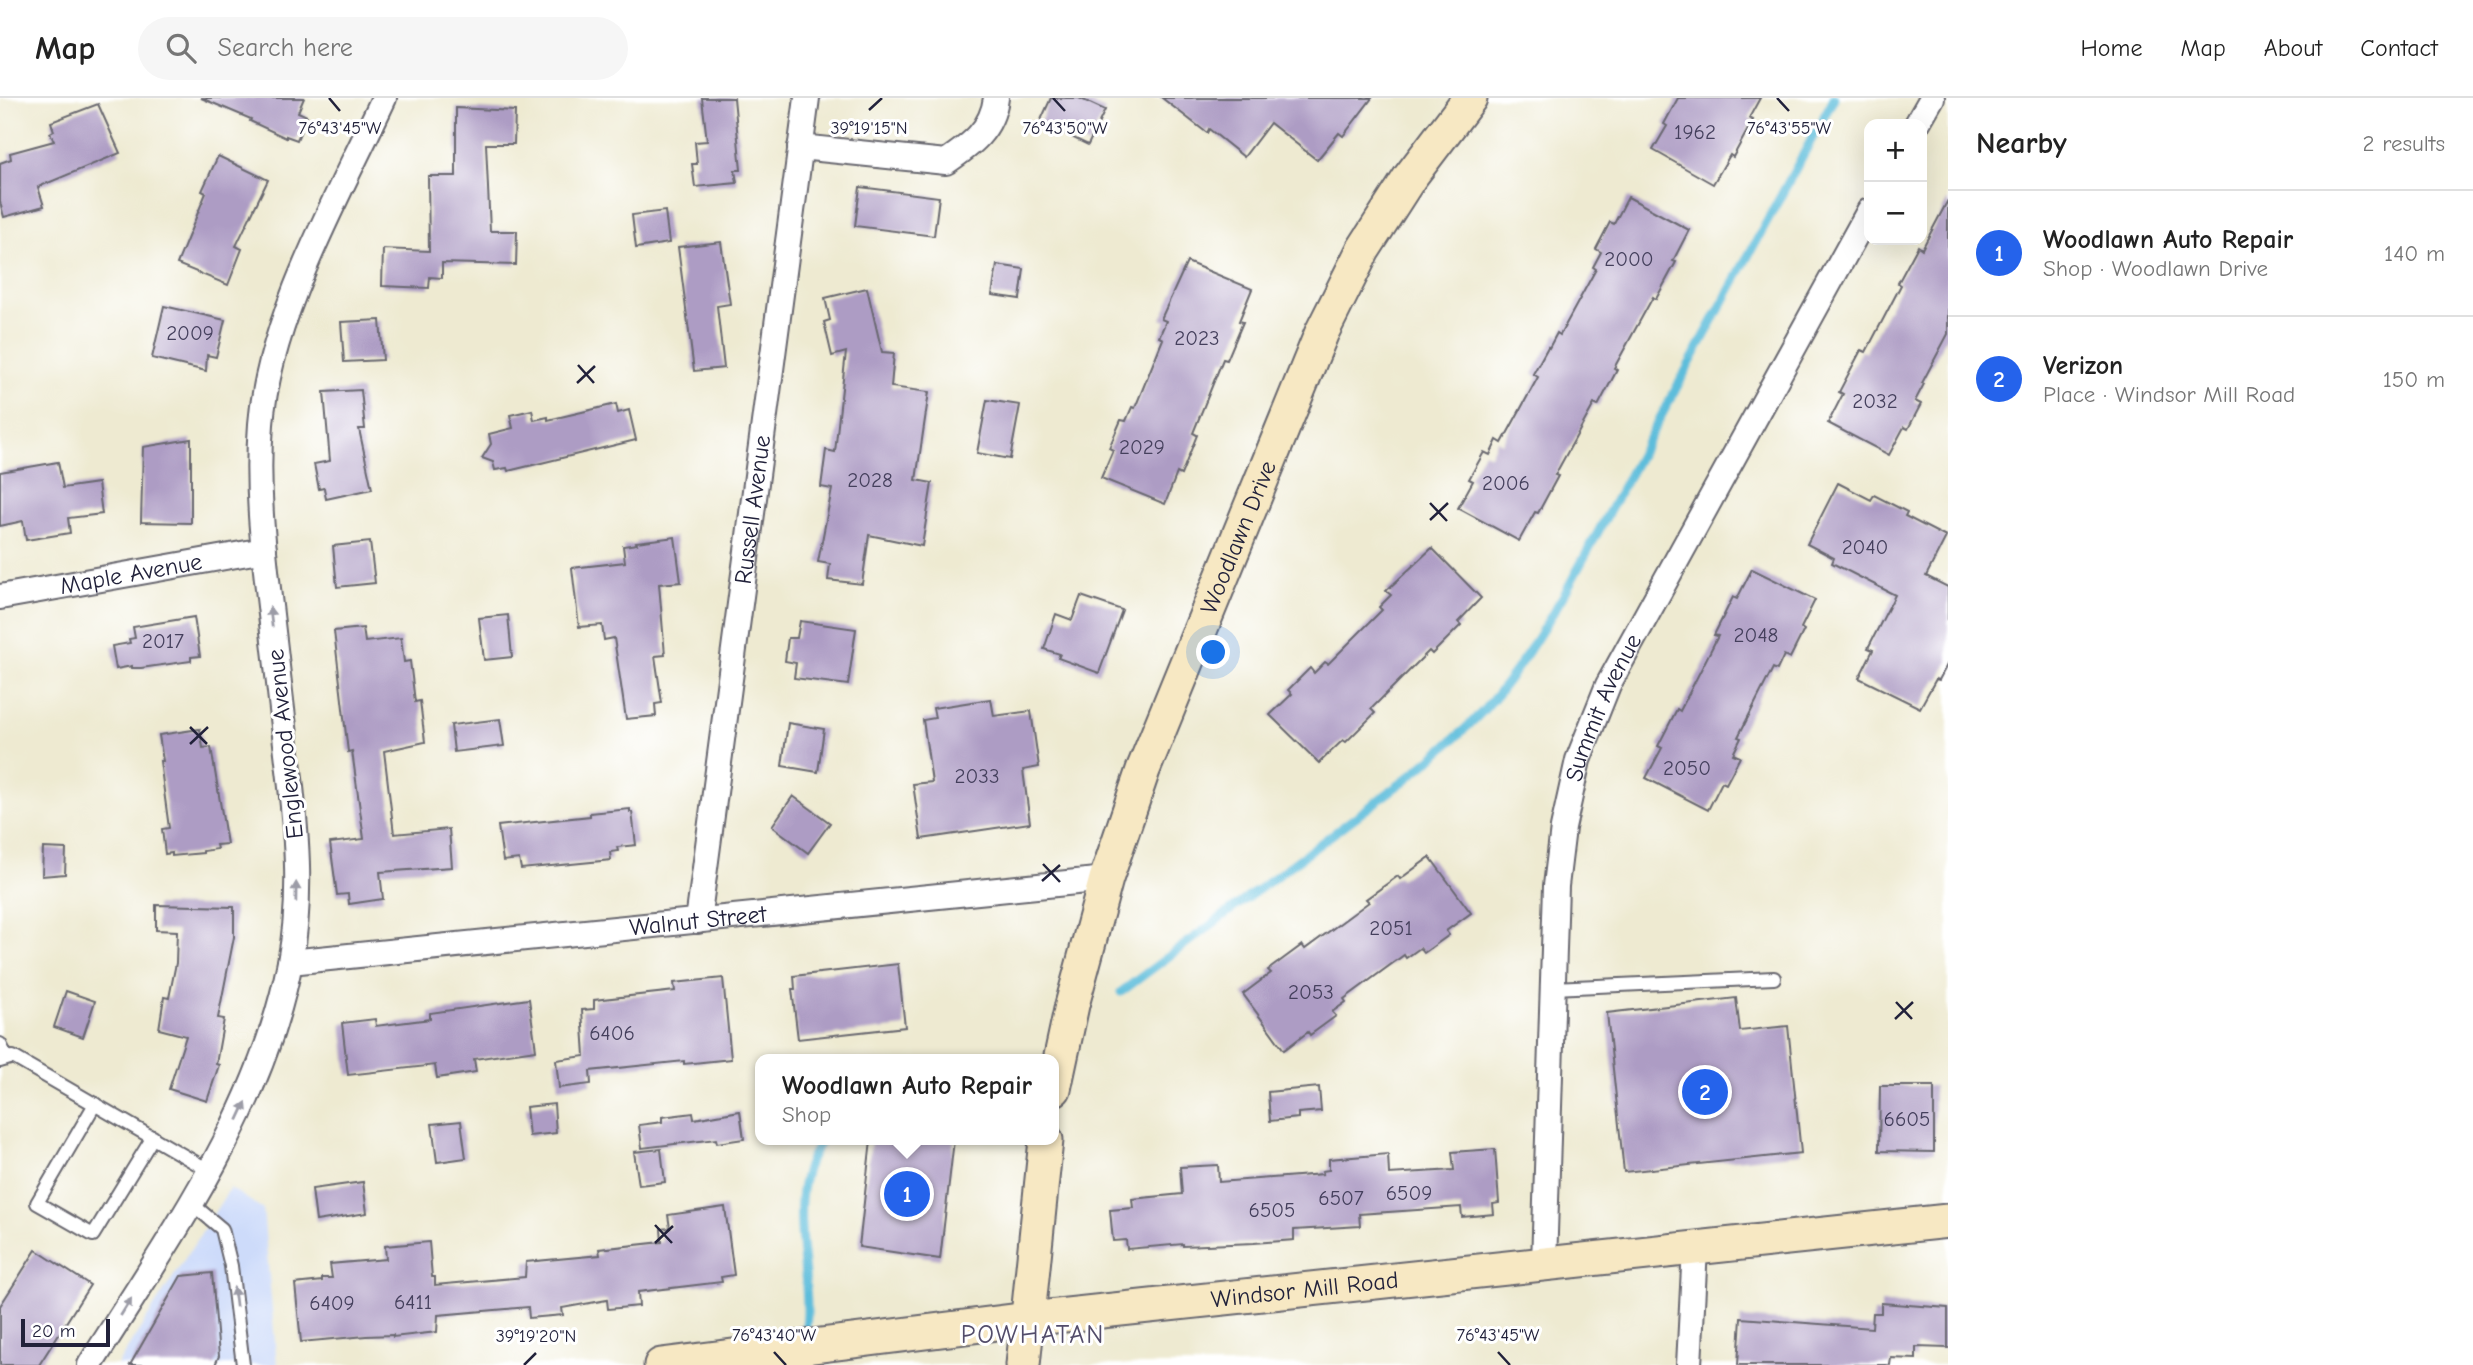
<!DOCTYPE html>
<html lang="en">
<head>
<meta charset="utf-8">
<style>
  :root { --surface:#fff; --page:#f6f6f6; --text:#222; --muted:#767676; --line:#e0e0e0; --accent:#2563eb }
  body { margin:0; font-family:"Comic Neue",sans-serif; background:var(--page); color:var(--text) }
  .controls { position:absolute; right:21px; top:21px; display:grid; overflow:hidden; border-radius:14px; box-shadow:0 7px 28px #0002 }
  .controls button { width:63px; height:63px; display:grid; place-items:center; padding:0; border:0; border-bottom:2px solid var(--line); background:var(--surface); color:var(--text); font:35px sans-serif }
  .scale { position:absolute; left:21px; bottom:18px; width:89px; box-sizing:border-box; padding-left:7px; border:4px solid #22223b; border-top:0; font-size:19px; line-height:24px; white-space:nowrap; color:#22223b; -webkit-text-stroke:5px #fff; paint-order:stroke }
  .you { position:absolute; left:1214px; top:555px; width:24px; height:24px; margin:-18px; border:5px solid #fff; border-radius:50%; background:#1a73e8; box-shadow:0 0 0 10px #1a73e833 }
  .badge { display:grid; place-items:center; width:46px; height:46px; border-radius:50%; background:var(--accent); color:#fff; font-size:23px; font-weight:700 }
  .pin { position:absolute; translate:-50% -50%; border:4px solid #fff; box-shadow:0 2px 7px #0006 }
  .popup { position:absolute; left:755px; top:956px; width:304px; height:91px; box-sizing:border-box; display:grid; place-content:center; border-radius:14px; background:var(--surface); filter:drop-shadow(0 2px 5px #0005); font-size:23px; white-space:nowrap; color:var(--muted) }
  .popup b { font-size:26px; color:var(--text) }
  .popup::after { content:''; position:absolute; left:50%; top:100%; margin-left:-14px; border:14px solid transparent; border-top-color:var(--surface) }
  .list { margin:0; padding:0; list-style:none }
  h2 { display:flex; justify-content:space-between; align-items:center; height:91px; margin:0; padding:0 28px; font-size:30px }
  h2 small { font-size:23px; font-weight:400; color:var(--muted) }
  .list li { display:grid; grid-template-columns:46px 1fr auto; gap:21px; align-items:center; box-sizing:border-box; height:126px; padding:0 28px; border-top:2px solid var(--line) }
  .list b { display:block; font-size:26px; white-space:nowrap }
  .list p { margin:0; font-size:23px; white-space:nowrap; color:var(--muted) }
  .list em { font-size:23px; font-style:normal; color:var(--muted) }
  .icon { flex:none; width:38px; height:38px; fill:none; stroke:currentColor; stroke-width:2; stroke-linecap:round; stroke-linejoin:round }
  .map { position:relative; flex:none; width:1948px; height:1267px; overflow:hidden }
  header { display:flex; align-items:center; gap:42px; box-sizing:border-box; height:98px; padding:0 35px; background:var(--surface); border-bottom:2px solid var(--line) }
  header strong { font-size:33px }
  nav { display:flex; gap:38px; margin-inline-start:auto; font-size:24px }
  .search { width:490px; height:63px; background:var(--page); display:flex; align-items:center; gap:18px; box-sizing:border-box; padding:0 24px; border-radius:38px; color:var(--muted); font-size:26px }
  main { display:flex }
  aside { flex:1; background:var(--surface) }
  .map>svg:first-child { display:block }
  .built { fill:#cddbfa }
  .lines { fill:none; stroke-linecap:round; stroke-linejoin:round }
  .stream { stroke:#5dbddb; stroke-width:9 }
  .building { fill:#ad9cc4 }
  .lane-casing { stroke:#696870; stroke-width:16 }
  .street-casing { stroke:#696870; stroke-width:28 }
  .secondary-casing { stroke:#696870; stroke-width:37 }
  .lane { stroke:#fff; stroke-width:12 }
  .street { stroke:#fff; stroke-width:24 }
  .secondary { stroke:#f7e8c3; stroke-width:33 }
  .oneway { fill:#9c9ca7 }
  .ticks { fill:none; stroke:#22223b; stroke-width:2.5 }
  .labels { text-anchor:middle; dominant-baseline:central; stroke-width:6; stroke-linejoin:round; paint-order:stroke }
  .number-label { font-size:21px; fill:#45405d }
  .street-label { font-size:24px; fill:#22223b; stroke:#fff }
  .neighbourhood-label { font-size:26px; letter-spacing:2px; fill:#534d6b; stroke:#fff }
  .ticks-label { font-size:18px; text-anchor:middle; fill:#22223b; stroke:#fff; stroke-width:6; stroke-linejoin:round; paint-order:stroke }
</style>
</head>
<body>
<header>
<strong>Map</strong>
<div class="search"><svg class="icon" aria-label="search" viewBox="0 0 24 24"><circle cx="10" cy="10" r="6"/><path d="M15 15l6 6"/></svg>Search here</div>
<nav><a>Home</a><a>Map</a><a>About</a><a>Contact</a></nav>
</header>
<main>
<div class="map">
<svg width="1948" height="1267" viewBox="0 0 1948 1267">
  <rect width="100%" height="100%" fill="#fff"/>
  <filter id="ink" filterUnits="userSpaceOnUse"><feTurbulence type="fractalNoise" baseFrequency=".0143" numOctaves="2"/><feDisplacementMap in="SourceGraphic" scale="14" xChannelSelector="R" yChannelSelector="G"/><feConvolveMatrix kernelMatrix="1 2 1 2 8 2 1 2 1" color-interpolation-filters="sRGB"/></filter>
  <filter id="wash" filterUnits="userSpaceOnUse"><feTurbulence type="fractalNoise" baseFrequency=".00686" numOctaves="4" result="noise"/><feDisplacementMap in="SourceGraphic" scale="28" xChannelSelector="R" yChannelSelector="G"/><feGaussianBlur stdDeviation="1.57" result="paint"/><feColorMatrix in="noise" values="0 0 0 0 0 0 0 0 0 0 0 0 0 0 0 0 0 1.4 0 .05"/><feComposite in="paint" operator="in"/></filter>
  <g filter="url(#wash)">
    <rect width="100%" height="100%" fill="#eeead1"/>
    <path class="built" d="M 230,1090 L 263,1111 L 277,1267 L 117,1267 Z"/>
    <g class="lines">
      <g class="stream">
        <path d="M 1121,894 L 1404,683 C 1431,661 1458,639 1482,614 C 1515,578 1541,535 1566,493 L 1834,0"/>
        <path d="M 802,1241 C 809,1225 807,1205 806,1188 C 802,1138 790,1085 822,1042"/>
      </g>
    </g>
    <g id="blocks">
      <g class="building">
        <path d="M 201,0 L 304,0 L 298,14 L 307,18 L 297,42 L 286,38 L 286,40 L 250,23 L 251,21 Z"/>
        <path d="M 702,0 L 734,0 L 741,72 L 735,72 L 737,85 L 695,89 L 692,66 L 697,66 L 695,44 L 707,43 Z"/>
        <path d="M 1051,0 L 1079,0 L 1105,12 L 1088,47 L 1040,24 Z"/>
        <path d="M 1162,0 L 1372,0 L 1343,38 L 1339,35 L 1317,62 L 1270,25 L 1244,59 L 1209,31 L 1207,35 Z"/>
        <path d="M 1678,0 L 1760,0 L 1749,20 L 1753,22 L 1733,59 L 1730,57 L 1713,86 L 1653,52 L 1667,28 L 1664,26 Z"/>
        <path d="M 98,6 L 120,55 L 38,89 L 44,108 L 4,119 L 0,104 L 0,65 L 11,61 L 10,55 L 54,43 L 50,35 L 54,33 L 51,24 Z"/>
        <path d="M 456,10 L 515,13 L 514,46 L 486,46 L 490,133 L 517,133 L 516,167 L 442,165 L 442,180 L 430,179 L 429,190 L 382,188 L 383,151 L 429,153 L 428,78 L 456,78 Z"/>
        <path d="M 218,58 L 268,82 L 236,148 L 242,151 L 228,187 L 177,166 L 206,95 L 202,93 Z"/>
        <path d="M 860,89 L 939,99 L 934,138 L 855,128 Z"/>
        <path d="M 1628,99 L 1689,132 L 1673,163 L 1676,164 L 1656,201 L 1653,199 L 1614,270 L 1617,272 L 1598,308 L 1594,306 L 1555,377 L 1558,378 L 1538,415 L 1535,414 L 1519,443 L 1458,410 L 1473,383 L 1469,381 L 1484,354 L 1490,357 L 1497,342 L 1502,345 L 1538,279 L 1533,276 L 1548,249 L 1549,250 L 1557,235 L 1560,237 L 1596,171 L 1593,169 L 1601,154 L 1596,151 L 1610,124 L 1614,126 Z"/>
        <path d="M 1948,102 L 1948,236 L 1922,285 L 1924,286 L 1915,303 L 1921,306 L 1908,331 L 1904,329 L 1889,357 L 1828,325 L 1843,296 L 1839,294 L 1861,252 L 1866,254 L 1901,187 L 1898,185 L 1918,148 L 1922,151 Z"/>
        <path d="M 665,113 L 669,145 L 636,150 L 632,117 Z"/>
        <path d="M 721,144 L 730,206 L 717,208 L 724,270 L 694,273 L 678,149 Z"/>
        <path d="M 1187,164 L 1252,191 L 1239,223 L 1243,224 L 1227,262 L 1223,261 L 1193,335 L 1197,337 L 1181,377 L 1177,375 L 1165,406 L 1101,380 L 1113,352 L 1109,350 L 1121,322 L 1126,323 L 1132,309 L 1135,310 L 1163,241 L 1159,239 L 1166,223 L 1161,221 Z"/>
        <path d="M 997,167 L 1024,171 L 1020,201 L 992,197 Z"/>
        <path d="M 867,190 L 882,254 L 894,255 L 891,289 L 929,294 L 916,382 L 932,385 L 922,448 L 869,437 L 862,486 L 828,482 L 830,466 L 818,464 L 832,391 L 821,389 L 826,352 L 835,354 L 846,254 L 832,258 L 824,224 L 830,222 L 825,200 Z"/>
        <path d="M 164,208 L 225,222 L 216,259 L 207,257 L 206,273 L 152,260 Z"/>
        <path d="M 380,222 L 383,262 L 344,264 L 341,224 Z"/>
        <path d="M 361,292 L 365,331 L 359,331 L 372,391 L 326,401 L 324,390 L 319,391 L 314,366 L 330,363 L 324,294 Z"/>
        <path d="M 987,302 L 1020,307 L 1010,361 L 977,355 Z"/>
        <path d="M 616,306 L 618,315 L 629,312 L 636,342 L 508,373 L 507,370 L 495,372 L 493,364 L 482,360 L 491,346 L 489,336 L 513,330 L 510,317 L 532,312 L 534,322 L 548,319 L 548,322 Z"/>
        <path d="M 191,341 L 191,425 L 141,424 L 143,349 Z"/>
        <path d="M 58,364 L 63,390 L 98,385 L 102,416 L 68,420 L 70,435 L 26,442 L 23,423 L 0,428 L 0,374 Z"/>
        <path d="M 1838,385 L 1871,402 L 1874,397 L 1907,414 L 1905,418 L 1946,439 L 1926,478 L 1948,489 L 1948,565 L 1939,582 L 1936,581 L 1920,610 L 1859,580 L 1873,552 L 1868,550 L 1895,497 L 1832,465 L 1834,460 L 1807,446 Z"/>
        <path d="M 675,439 L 681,484 L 659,486 L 665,557 L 655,558 L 662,605 L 655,606 L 656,618 L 626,621 L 614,540 L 604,542 L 602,527 L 579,529 L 572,470 L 625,464 L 623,448 L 637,446 L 636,444 Z"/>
        <path d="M 370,444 L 375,485 L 337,489 L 333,448 Z"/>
        <path d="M 1432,450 L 1481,500 L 1458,524 L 1461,527 L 1432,556 L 1429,553 L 1371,611 L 1375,615 L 1346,644 L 1343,642 L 1319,665 L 1270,617 L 1292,596 L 1288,592 L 1310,570 L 1314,575 L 1325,564 L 1328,566 L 1382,512 L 1379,509 L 1391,497 L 1386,493 Z"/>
        <path d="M 1752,471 L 1815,502 L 1801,530 L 1804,532 L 1790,560 L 1784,557 L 1777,572 L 1773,570 L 1738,639 L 1741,640 L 1733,656 L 1740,659 L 1726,686 L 1722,684 L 1708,712 L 1646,680 L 1662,650 L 1658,648 L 1677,611 L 1680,613 L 1718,538 L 1714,537 L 1733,499 L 1737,501 Z"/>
        <path d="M 1081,498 L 1122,512 L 1099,575 L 1058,560 L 1060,556 L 1044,551 L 1056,516 L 1072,522 Z"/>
        <path d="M 508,517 L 512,559 L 484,562 L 479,520 Z"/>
        <path d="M 194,519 L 200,558 L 191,559 L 191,563 L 141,570 L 132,570 L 132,568 L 116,571 L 112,548 L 130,545 L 129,541 L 135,540 L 133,529 Z"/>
        <path d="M 800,523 L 856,531 L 848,587 L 794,580 L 796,565 L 785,563 L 788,540 L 797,540 Z"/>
        <path d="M 363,530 L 365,544 L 401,540 L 404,564 L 410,563 L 415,604 L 420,603 L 425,644 L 384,653 L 394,736 L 449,731 L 452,769 L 380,774 L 383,801 L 349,806 L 348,796 L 337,797 L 330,745 L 364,741 L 352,653 L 348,654 L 334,533 Z"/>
        <path d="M 991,601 L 994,618 L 1031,613 L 1039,669 L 1023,672 L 1030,725 L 921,741 L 913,686 L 932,684 L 923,622 L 935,620 L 933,610 Z"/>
        <path d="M 500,621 L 504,648 L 454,654 L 451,627 Z"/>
        <path d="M 788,625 L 824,631 L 818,674 L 782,668 Z"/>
        <path d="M 200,631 L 203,650 L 211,649 L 227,746 L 216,747 L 217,751 L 203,753 L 203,755 L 172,758 L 172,755 L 165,756 L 162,731 L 169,730 L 160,663 L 163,663 L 159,637 Z"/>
        <path d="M 793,698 L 830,725 L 808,755 L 772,728 Z"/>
        <path d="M 630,711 L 630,714 L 632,714 L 636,747 L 617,749 L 618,753 L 610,754 L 611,762 L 521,771 L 519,761 L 503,763 L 498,728 L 590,718 L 590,715 Z"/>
        <path d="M 43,750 L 66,751 L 65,776 L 42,778 Z"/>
        <path d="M 1430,759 L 1471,815 L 1446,833 L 1449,837 L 1424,855 L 1420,850 L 1406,860 L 1404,857 L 1344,901 L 1346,904 L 1332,914 L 1336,918 L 1310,937 L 1308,934 L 1284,952 L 1243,896 L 1271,875 L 1268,872 L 1302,847 L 1305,851 L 1369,804 L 1366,801 L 1398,778 L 1400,781 Z"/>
        <path d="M 156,807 L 234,809 L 234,839 L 218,920 L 224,921 L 216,966 L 219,967 L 207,1003 L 169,991 L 186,938 L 159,931 L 164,899 L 169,900 L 176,865 L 177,833 L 156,832 Z"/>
        <path d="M 898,866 L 905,929 L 798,941 L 792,891 L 795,891 L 794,878 Z"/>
        <path d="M 723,880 L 731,961 L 684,966 L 684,963 L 590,973 L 591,986 L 559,990 L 556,962 L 585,958 L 582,912 L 594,911 L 594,902 L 675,893 L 674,885 Z"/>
        <path d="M 66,893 L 95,903 L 83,939 L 54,929 Z"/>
        <path d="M 1736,900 L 1740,933 L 1788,928 L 1801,1055 L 1624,1074 L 1607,915 Z"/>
        <path d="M 529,901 L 536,952 L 474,961 L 476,974 L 437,980 L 435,967 L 348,977 L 342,925 L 375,921 L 376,928 L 430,921 L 430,915 Z"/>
        <path d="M 1880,988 L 1934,988 L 1934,1054 L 1879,1053 Z"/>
        <path d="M 1319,989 L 1321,1013 L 1298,1015 L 1298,1020 L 1270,1023 L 1268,994 Z"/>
        <path d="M 554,1006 L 556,1035 L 529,1038 L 526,1009 Z"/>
        <path d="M 740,1013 L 744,1041 L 717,1045 L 716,1041 L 642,1050 L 639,1027 L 662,1024 L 662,1019 L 693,1015 L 694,1021 Z"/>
        <path d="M 461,1023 L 466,1060 L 437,1064 L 432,1026 Z"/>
        <path d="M 871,1042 L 954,1042 L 940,1161 L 859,1149 Z"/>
        <path d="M 661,1051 L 665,1084 L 639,1087 L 634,1054 Z"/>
        <path d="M 1495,1051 L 1499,1105 L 1493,1106 L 1494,1116 L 1462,1119 L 1461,1109 L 1359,1116 L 1360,1128 L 1294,1132 L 1294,1142 L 1254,1145 L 1183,1148 L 1183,1146 L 1127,1151 L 1126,1142 L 1113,1143 L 1110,1112 L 1133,1110 L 1132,1101 L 1182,1096 L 1180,1069 L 1218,1067 L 1219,1084 L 1323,1076 L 1322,1073 L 1329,1072 L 1329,1061 L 1388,1056 L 1389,1076 L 1454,1072 L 1452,1054 Z"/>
        <path d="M 363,1084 L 367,1115 L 316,1123 L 312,1091 Z"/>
        <path d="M 725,1109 L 734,1177 L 721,1179 L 722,1184 L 638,1194 L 639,1208 L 608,1211 L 607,1202 L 562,1210 L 563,1217 L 529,1220 L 528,1209 L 438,1217 L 437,1234 L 393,1239 L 393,1237 L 366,1238 L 301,1244 L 295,1186 L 322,1183 L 322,1180 L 332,1180 L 330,1166 L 386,1161 L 385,1148 L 429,1144 L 432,1179 L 435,1179 L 435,1187 L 525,1179 L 526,1164 L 600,1157 L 599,1151 L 662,1144 L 661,1131 L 670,1130 L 668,1117 Z"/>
        <path d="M 36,1152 L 90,1187 L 39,1267 L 0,1267 L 0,1208 Z"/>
        <path d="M 212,1175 L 219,1258 L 215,1267 L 130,1267 L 181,1178 Z"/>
        <path d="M 1881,1205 L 1948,1210 L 1948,1250 L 1916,1249 L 1916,1261 L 1891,1260 L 1890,1267 L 1738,1267 L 1741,1220 L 1872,1230 L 1873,1215 L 1881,1215 Z"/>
      </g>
    </g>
  </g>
  <g filter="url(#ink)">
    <use href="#blocks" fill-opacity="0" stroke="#696870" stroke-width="2"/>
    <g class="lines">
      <defs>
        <g id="lane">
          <path d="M 1553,890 L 1774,880"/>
          <path d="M 0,946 L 7,960"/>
          <path d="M 0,963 L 13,959 L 210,1073"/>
          <path d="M 95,1006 L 37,1105 L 93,1137 L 153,1039"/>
          <path d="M 191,1105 L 222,1131 L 231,1168 L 243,1267"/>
        </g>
        <g id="street">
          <path d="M 1917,26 L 1932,0"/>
          <path d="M 800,49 L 946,64 C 971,47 992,32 996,0"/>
          <path id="s1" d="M 0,499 L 264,452"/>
          <path id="s2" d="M 698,823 L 807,0"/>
          <path id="s3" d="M 290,864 L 1106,781"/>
          <path id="s4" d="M 1544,1166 L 1556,788 L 1563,730 L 1578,662 L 1608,587 L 1869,113"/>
          <path d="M 90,1267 C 170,1139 261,1015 290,864 C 303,797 296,729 288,663 C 282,611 276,560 270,508 C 263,448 256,387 261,326 C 269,219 339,97 384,0"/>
          <path d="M 1689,1267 L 1695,1150"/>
        </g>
        <g id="secondary">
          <path id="s5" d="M 1054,991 L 1072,907 L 1106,781 L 1143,672 L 1322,234 L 1363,152 L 1410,79 L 1470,0"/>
          <path id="s6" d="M 661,1267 L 1028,1221 L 1948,1123"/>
          <path d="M 1023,1267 L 1046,1042"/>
        </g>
      </defs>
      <use href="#lane" class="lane-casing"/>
      <use href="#street" class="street-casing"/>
      <use href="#secondary" class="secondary-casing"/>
      <use href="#lane" class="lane"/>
      <use href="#street" class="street"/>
      <use href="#secondary" class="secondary"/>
    </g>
    <defs><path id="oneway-solid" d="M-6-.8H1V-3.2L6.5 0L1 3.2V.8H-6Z" transform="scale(1.75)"/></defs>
    <g class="oneway">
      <use href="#oneway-solid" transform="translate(271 519) rotate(-97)"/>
      <use href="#oneway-solid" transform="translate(296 794) rotate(-89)"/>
      <use href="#oneway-solid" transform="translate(242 1013) rotate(-65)"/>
      <use href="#oneway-solid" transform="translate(235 1199) rotate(-97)"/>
      <use href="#oneway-solid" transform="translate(126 1209) rotate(-58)"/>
    </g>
  </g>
  <path class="ticks" d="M 329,0 L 340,13M 1053,0 L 1065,13M 1777,0 L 1789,13M 869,12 L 882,0M 578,267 L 594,285M 577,285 L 595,268M 1430,405 L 1447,423M 1430,422 L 1448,405M 190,629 L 207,646M 190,646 L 208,629M 1043,766 L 1060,784M 1042,783 L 1060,767M 1896,904 L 1912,921M 1895,921 L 1913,904M 655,1127 L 672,1145M 655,1145 L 673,1128M 774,1254 L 786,1267M 1498,1254 L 1510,1267M 524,1267 L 536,1255"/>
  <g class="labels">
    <g class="number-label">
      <text x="1695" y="34">1962</text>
      <text x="1629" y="161">2000</text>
      <text x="190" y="235">2009</text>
      <text x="1197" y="240">2023</text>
      <text x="1875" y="303">2032</text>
      <text x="1142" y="349">2029</text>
      <text x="870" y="382">2028</text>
      <text x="1506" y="385">2006</text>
      <text x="1865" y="449">2040</text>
      <text x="1756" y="537">2048</text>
      <text x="163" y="543">2017</text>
      <text x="1687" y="670">2050</text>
      <text x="977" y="678">2033</text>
      <text x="1391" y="830">2051</text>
      <text x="1311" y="894">2053</text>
      <text x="612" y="935">6406</text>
      <text x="1907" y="1021">6605</text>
      <text x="1409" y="1095">6509</text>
      <text x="1341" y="1100">6507</text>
      <text x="1272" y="1112">6505</text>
      <text x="413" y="1204">6411</text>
      <text x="332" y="1205">6409</text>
    </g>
    <g class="street-label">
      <text stroke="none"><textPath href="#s2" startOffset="415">Russell Avenue</textPath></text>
      <text stroke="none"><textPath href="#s5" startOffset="583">Woodlawn Drive</textPath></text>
      <text stroke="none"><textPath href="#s1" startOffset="133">Maple Avenue</textPath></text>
      <text stroke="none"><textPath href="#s4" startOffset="564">Summit Avenue</textPath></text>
      <text transform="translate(285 646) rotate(-96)">Englewood Avenue</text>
      <text stroke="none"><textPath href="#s3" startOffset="410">Walnut Street</textPath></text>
      <text stroke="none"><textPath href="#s6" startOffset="648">Windsor Mill Road</textPath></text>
    </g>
    <g class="neighbourhood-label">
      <text x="1033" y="1237">POWHATAN</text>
    </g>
  </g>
  <g class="ticks-label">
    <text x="869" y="36">39°19'15"N</text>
    <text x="340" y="36">76°43'45"W</text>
    <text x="1065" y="36">76°43'50"W</text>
    <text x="1789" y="36">76°43'55"W</text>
    <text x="774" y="1243">76°43'40"W</text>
    <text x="1498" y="1243">76°43'45"W</text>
    <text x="536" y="1244">39°19'20"N</text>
  </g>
</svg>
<div class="controls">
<button>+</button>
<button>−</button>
</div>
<div class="scale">20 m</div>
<div class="you"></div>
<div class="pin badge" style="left:907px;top:1096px">1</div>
<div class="popup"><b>Woodlawn Auto Repair</b>Shop</div>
<div class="pin badge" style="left:1705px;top:994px">2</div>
</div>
<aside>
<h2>Nearby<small>2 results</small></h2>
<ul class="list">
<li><span class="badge">1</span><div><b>Woodlawn Auto Repair</b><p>Shop · Woodlawn Drive</p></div><em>140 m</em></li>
<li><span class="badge">2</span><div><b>Verizon</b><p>Place · Windsor Mill Road</p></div><em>150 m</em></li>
</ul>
</aside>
</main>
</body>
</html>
